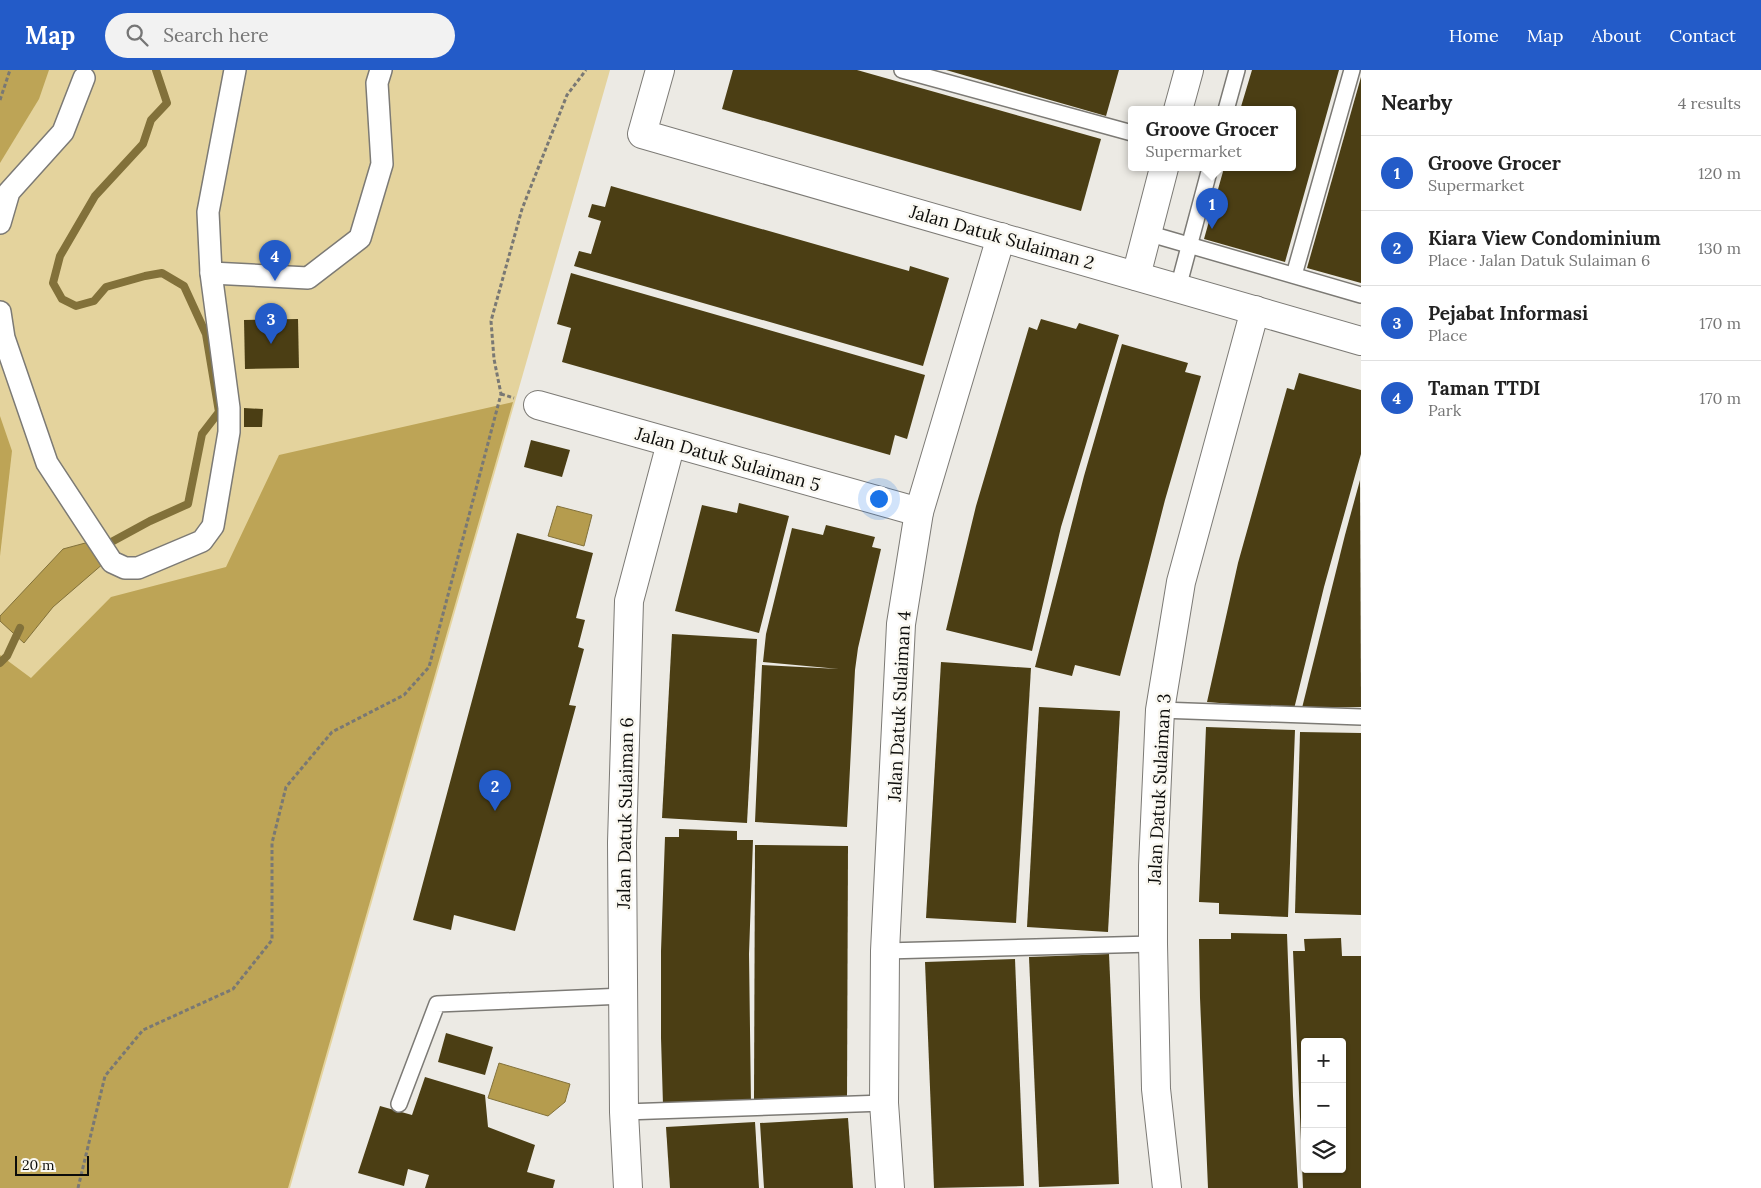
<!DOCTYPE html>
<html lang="en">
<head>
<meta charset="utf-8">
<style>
  :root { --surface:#fff; --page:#f2f2f2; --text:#222; --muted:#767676; --line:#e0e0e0; --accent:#235bc8 }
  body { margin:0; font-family:Lora,serif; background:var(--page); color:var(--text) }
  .controls { position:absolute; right:15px; bottom:15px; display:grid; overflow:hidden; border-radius:5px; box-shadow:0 1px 4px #0004 }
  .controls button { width:45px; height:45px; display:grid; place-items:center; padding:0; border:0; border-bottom:1px solid var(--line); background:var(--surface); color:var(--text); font:25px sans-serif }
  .scale { position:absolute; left:15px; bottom:12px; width:74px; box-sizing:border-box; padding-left:5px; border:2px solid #0c0c0a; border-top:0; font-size:14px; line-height:18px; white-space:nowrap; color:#0c0c0a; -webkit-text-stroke:4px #faf8f1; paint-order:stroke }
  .you { position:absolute; left:878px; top:428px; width:18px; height:18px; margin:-12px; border:4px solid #fff; border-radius:50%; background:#1a73e8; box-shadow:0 0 0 8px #1a73e833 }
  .badge { display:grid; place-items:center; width:32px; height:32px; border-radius:50%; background:var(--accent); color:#fff; font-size:16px; font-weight:700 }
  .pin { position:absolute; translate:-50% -41px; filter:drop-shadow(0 1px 2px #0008) }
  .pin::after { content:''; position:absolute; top:26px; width:18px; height:15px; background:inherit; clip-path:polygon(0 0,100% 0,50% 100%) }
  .popup { position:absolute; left:1128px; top:36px; width:168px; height:65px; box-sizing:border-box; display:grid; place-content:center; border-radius:5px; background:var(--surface); filter:drop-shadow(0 1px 4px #0005); font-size:16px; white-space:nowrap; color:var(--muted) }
  .popup b { font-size:19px; color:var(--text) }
  .popup::after { content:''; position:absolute; left:50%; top:100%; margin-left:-10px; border:10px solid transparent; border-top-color:var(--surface) }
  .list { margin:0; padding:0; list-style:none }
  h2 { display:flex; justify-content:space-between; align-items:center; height:65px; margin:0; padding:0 20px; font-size:21px }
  h2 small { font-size:16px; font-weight:400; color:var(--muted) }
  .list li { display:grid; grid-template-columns:32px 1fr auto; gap:15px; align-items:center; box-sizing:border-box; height:75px; padding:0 20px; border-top:1px solid var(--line) }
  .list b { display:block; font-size:19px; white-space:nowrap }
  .list p { margin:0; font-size:16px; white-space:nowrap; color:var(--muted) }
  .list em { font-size:16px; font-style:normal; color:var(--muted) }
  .icon { flex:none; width:28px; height:28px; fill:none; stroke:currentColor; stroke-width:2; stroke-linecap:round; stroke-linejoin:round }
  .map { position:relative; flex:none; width:1361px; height:1118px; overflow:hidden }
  header { display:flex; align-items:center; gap:30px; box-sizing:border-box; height:70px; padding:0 25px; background:var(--accent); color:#fff }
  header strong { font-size:24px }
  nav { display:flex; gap:28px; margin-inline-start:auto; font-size:18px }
  .search { width:350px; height:45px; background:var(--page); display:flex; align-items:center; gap:12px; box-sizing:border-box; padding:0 18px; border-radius:28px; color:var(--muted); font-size:19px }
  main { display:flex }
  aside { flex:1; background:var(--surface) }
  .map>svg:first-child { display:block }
  .green { fill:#e4d39d }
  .forest { fill:#bda456 }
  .water { fill:#b59c4e; stroke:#82713a }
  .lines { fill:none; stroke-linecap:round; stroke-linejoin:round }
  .stream { stroke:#82713a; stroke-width:8 }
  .building { fill:#4b3e14; fill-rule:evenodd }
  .service-casing { stroke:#7c7a75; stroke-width:18 }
  .pedestrian-casing { stroke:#7c7a75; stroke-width:24 }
  .minor-casing { stroke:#7c7a75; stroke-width:30 }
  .path { stroke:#797874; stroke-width:3; stroke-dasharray:4 2.5; stroke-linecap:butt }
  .service { stroke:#fff; stroke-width:15 }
  .pedestrian { stroke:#fff; stroke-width:21 }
  .minor { stroke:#fff; stroke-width:28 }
  .labels { text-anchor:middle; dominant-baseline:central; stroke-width:5; stroke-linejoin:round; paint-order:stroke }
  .street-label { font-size:18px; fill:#0c0c0a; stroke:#faf8f1 }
</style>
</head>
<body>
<header>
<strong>Map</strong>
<div class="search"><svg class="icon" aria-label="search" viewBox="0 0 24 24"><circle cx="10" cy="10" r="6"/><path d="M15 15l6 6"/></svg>Search here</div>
<nav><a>Home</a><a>Map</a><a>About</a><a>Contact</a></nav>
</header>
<main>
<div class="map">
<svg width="1361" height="1118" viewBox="0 0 1361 1118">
  <rect width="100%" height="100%" fill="#eceae4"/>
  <path class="green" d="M 0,0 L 610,0 L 290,1118 L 0,1118 Z"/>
  <g class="forest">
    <path d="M 0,0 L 49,0 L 39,29 L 0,93 Z"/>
    <path d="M 513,332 L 288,1118 L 0,1118 L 0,585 L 31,608 L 111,527 L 226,497 L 279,385 Z"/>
    <path d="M 0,346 L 12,381 L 0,486 Z"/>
  </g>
  <g class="water">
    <path d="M 557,436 L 592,445 L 584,476 L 548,466 Z"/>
    <path d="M 89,472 L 104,493 L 53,537 L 24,573 L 0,551 L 0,546 L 63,479 Z"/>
    <path d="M 499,993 L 570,1014 L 565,1032 L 548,1046 L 488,1028 Z"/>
  </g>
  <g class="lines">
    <g class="stream">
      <path d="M 104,476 L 150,451 L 188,434 L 202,364 L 219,342 L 206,264 L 184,216 L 162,203 L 145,206 L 106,217 L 94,231 L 76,236 L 62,229 L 53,213 L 60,186 L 95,126 L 143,74 L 151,50 L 167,33 L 156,0"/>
      <path d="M 0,593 L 7,586 L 20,558"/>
    </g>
  </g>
  <g class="building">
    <path d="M 733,0 L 857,0 L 1101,69 L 1081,141 L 722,39 Z"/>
    <path d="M 946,0 L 1119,0 L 1106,46 Z"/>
    <path d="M 1252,0 L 1339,0 L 1285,192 L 1204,169 L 1224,98 L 1292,98 L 1292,40 L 1240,40 Z"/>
    <path d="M 1361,7 L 1361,213 L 1307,198 Z"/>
    <path d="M 611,116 L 909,201 L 910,196 L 949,208 L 923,296 L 574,196 L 579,181 L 591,184 L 601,151 L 588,147 L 592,134 L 605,137 Z"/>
    <path d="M 571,203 L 925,305 L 907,369 L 895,365 L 890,385 L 562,292 L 571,258 L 557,254 Z"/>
    <path d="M 298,249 L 299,298 L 245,299 L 244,250 Z"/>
    <path d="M 1041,249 L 1076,259 L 1079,253 L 1119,265 L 1061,457 L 1032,581 L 946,560 L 976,436 L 1029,257 L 1037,260 Z"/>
    <path d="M 1122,274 L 1188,293 L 1185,302 L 1201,306 L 1165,430 L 1120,606 L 1075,595 L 1072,606 L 1035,597 L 1084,406 Z"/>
    <path d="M 1299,303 L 1361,320 L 1361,384 L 1324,517 L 1294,639 L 1207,632 L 1238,493 L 1287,318 L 1294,320 Z"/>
    <path d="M 244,338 L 263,339 L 262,357 L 244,357 Z"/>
    <path d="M 531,370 L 570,380 L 562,407 L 524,397 Z"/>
    <path d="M 1360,410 L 1361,637 L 1302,638 L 1345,465 Z"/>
    <path d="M 739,433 L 789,446 L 759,563 L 675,541 L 702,435 L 737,443 Z"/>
    <path d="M 826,455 L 875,467 L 872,477 L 881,479 L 858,578 L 855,600 L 847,757 L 755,752 L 762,595 L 839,599 L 763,592 L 766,564 L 792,458 L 823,465 Z"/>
    <path d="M 517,463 L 593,483 L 576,548 L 585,550 L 578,577 L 584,579 L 569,635 L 576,636 L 515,861 L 454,845 L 451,860 L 413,850 Z"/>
    <path d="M 672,564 L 757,569 L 747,753 L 662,748 Z"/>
    <path d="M 941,592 L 1031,598 L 1016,853 L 926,848 Z"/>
    <path d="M 1039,637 L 1120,641 L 1108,862 L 1027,857 Z"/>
    <path d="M 1206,657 L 1295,660 L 1288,847 L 1219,844 L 1219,833 L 1199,832 Z"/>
    <path d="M 1300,662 L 1361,663 L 1361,845 L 1295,843 Z"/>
    <path d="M 679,759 L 737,761 L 737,770 L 753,770 L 749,884 L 751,1034 L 663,1035 L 661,968 L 661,881 L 665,767 L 679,767 Z"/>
    <path d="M 755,775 L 848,776 L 847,1030 L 754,1029 Z"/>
    <path d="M 1231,863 L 1287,864 L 1293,1026 L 1298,1118 L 1208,1118 L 1200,928 L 1199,869 L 1231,869 Z"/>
    <path d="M 1341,868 L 1342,886 L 1361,886 L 1361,1118 L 1303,1118 L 1293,881 L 1305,881 L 1304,869 ZM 1305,972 L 1342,972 L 1342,1099 L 1305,1099 Z"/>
    <path d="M 1109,884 L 1119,1114 L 1039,1117 L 1029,887 Z"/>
    <path d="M 1015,889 L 1024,1116 L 934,1118 L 925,892 Z"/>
    <path d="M 446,963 L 493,977 L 485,1005 L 438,992 Z"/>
    <path d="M 425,1007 L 485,1025 L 488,1057 L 535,1075 L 527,1102 L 555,1110 L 553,1118 L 425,1118 L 429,1105 L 408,1099 L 404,1116 L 358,1103 L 380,1036 L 412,1045 Z"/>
    <path d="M 848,1048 L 853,1118 L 764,1118 L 760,1053 Z"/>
    <path d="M 755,1052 L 759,1118 L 670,1118 L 666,1057 Z"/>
  </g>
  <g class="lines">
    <defs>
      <g id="service">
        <path d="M 902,0 L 1132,63"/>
        <path d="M 1226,40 L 1237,0"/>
        <path d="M 1147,163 L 1361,225"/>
        <path d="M 1294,205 L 1352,0"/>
        <path d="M 1178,218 L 1210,98"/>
        <path d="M 1160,640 L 1361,647"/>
        <path d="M 885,881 L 1153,874"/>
        <path d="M 399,1034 L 437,934 L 624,926"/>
        <path d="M 624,1042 L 884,1033"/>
      </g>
      <g id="pedestrian">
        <path d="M 0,153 L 9,122 L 63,62 L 84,8"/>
        <path d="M 211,203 L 308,208 L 360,168 L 382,94 L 377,13 L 381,0"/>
        <path d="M 0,242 L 4,268 L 47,393 L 112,492 L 125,498 L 138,498 L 202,471 L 213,456 L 229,362 L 229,338 L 211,203 L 208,142 L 235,0"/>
      </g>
      <g id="minor">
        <path d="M 660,0 L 642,64 L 1361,271"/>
        <path d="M 1178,40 L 1189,0"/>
        <path d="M 1136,206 L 1164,98"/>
        <path d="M 538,335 L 919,442"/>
        <path d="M 628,1118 L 624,1042 L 622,773 L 629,531 L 671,373"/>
        <path d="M 890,1118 L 884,1033 L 885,881 L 901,554 L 919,442 L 1001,167"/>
        <path d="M 1167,1118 L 1156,1019 L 1153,874 L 1153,796 L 1160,640 L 1181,512 L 1255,240"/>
      </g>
    </defs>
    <use href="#service" class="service-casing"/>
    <use href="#pedestrian" class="pedestrian-casing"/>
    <use href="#minor" class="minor-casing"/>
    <g class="path">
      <path d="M 0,30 L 10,0"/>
      <path d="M 501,324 L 514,328"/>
      <path d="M 78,1118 L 105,1006 L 143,960 L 233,919 L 272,870 L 272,773 L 286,717 L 332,662 L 404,625 L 429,597 L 501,324 L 494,289 L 491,251 L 522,139 L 567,25 L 586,0"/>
    </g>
    <use href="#service" class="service"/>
    <use href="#pedestrian" class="pedestrian"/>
    <use href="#minor" class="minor"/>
  </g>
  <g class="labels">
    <g class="street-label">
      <text transform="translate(1002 167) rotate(16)">Jalan Datuk Sulaiman 2</text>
      <text transform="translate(728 389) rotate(16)">Jalan Datuk Sulaiman 5</text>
      <text transform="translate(899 636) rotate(-87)">Jalan Datuk Sulaiman 4</text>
      <text transform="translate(1159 719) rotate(-87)">Jalan Datuk Sulaiman 3</text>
      <text transform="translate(625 743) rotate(-89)">Jalan Datuk Sulaiman 6</text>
    </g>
  </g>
</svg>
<div class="controls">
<button>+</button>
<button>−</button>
<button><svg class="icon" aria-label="layers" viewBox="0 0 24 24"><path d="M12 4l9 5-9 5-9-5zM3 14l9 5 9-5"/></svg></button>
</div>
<div class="scale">20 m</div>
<div class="you"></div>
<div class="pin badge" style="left:1212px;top:159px">1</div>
<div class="popup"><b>Groove Grocer</b>Supermarket</div>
<div class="pin badge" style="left:495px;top:741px">2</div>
<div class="pin badge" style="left:271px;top:274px">3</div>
<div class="pin badge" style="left:275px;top:211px">4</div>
</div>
<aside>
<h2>Nearby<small>4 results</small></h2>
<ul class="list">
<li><span class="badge">1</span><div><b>Groove Grocer</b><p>Supermarket</p></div><em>120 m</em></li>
<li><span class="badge">2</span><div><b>Kiara View Condominium</b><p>Place · Jalan Datuk Sulaiman 6</p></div><em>130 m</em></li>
<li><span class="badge">3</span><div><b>Pejabat Informasi</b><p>Place</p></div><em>170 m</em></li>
<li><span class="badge">4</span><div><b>Taman TTDI</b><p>Park</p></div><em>170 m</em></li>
</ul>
</aside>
</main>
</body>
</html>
